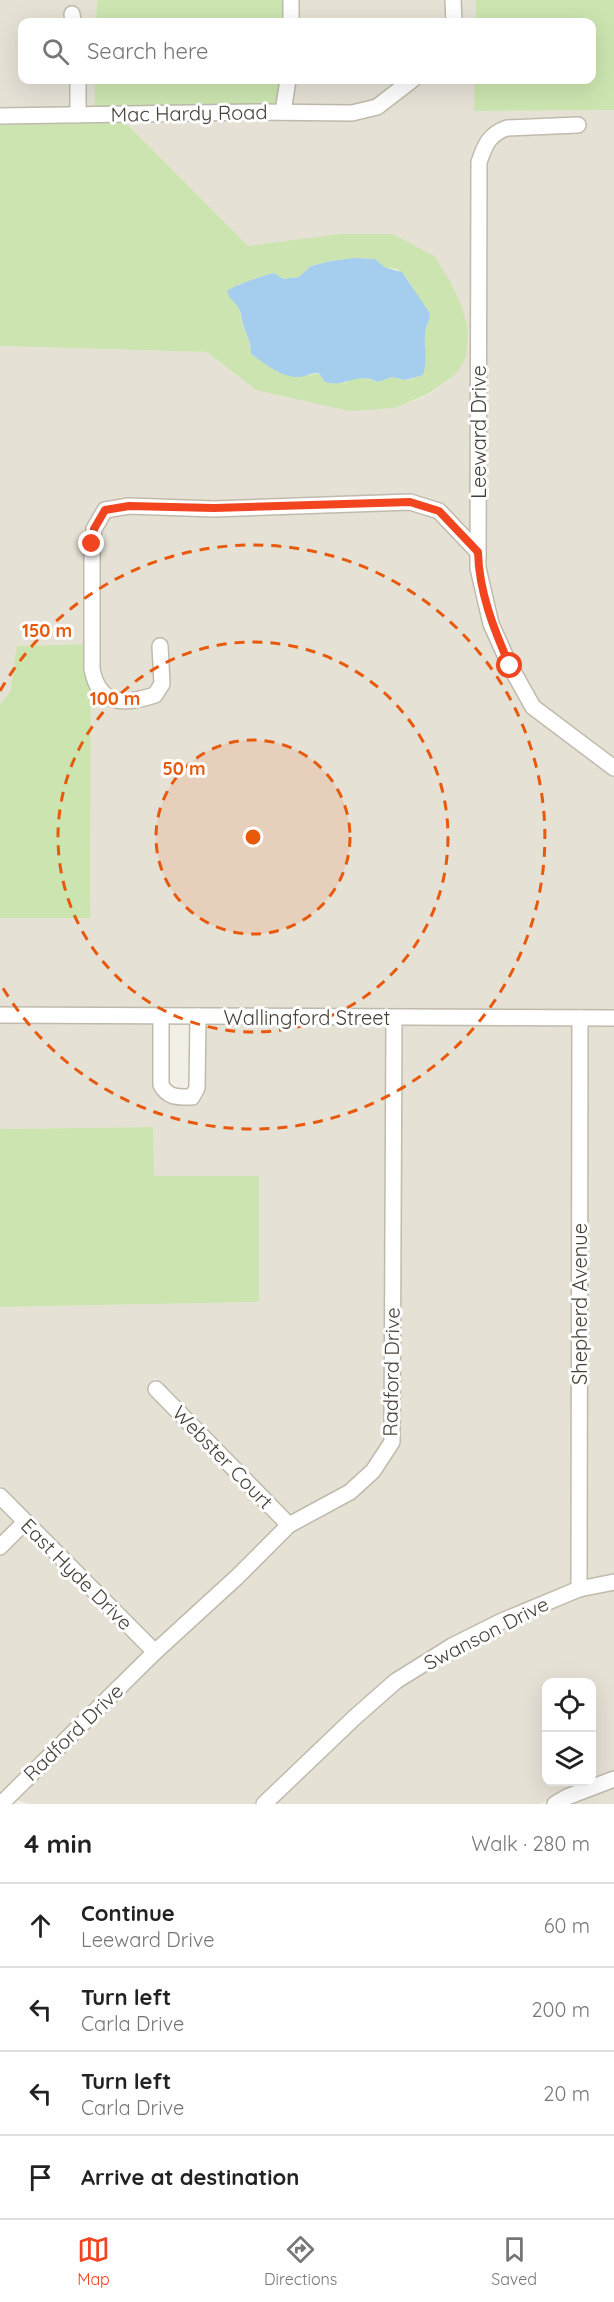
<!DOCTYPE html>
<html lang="en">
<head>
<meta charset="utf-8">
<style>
  :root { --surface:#fff; --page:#f6f6f6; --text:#222; --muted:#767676; --line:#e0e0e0; --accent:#f1441f }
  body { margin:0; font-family:Quicksand,sans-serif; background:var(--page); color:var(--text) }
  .controls { position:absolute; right:18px; bottom:18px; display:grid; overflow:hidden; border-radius:12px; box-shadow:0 6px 24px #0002 }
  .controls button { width:54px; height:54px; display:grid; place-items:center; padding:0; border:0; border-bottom:2px solid var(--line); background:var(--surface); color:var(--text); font:30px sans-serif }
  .stop { position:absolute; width:18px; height:18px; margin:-14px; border:4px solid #f1441f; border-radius:50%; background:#fff }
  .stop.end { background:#f1441f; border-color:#fff; box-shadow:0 2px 6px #0008 }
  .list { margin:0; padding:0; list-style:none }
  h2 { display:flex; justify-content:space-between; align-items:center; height:78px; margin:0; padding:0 24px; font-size:26px }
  h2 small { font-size:20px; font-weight:400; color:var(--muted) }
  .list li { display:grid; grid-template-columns:39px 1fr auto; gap:18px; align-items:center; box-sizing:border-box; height:84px; padding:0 24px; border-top:2px solid var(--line) }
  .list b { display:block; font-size:22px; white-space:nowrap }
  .list p { margin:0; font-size:20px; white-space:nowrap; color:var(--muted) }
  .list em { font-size:20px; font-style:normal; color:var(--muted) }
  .icon { flex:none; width:33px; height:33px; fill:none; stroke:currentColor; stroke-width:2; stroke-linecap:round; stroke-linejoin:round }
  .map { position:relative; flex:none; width:614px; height:1804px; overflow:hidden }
  .search { position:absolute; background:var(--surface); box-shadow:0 6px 24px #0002; left:18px; right:18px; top:18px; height:66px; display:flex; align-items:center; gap:15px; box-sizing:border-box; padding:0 21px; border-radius:12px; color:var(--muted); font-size:22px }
  .sheet { height:414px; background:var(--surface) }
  nav { display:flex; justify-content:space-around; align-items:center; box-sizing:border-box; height:84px; border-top:2px solid var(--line); background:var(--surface); font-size:16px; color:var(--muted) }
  nav a { display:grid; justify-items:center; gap:3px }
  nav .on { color:var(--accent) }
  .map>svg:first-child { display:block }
  .residential { fill:#e6e1d5 }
  .green { fill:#cce5b0; fill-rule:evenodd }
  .water { fill:#a5cded }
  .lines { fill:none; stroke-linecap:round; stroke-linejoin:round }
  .minor-casing { stroke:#c0baac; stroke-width:18 }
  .minor { stroke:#fff; stroke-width:15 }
  .route { stroke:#f1441f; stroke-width:8 }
  .ring { fill:none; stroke:#e8590c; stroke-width:3; stroke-dasharray:10 8 }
  .labels { text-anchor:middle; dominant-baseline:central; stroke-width:6; stroke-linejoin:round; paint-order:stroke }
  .street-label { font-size:20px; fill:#453f36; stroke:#fff }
  .centre { fill:#e8590c; stroke:#fff; stroke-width:3 }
  .ring-label { font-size:18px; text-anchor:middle; font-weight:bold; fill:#e8590c; stroke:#fff; stroke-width:6; stroke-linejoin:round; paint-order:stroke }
</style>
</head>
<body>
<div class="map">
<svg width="614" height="1804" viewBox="0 0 614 1804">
  <rect width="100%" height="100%" fill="#f2efe6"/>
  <g class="residential">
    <path d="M 0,0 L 97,0 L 96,22 L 22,22 L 22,80 L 95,80 L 95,107 L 0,108 Z"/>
    <rect x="285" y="0" width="191" height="22"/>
    <path d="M 285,80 L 475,80 L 475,111 L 614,110 L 614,759 L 538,702 L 516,663 L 498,621 L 485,567 L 484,555 L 487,552 L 484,549 L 485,164 L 494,142 L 501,138 L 508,135 L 584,132 L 584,117 L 507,120 L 496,123 L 483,133 L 472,159 L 471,533 L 443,505 L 410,495 L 214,501 L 129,498 L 104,503 L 85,644 L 18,646 L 10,692 L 0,704 L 0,346 L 207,352 L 256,390 L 395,408 L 428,395 L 456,374 L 393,234 L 339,234 L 248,247 L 124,121 L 257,119 L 352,121 L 385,112 L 381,98 L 351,105 L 285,105 Z"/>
    <path d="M 410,510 L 436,518 L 471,555 L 528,711 L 565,742 L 614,777 L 614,1010 L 0,1008 L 0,918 L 89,918 L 91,690 L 103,703 L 127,709 L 157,702 L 169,684 L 166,638 L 153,639 L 155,681 L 151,688 L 127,694 L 108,689 L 101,681 L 99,668 L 98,545 L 101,532 L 109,517 L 129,513 Z"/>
    <path d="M 0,1023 L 154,1023 L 156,1089 L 163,1100 L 175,1105 L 192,1105 L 197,1102 L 205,1024 L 387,1025 L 385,1439 L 368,1466 L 346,1485 L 291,1516 L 155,1378 L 147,1389 L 279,1525 L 233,1571 L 155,1642 L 0,1485 L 0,1307 L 259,1302 L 153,1176 L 153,1127 L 0,1129 Z"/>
    <path d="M 400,1025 L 573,1026 L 572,1584 L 499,1614 L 449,1639 L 393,1674 L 350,1712 L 254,1804 L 28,1804 L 14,1798 L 159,1657 L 241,1583 L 294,1531 L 354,1498 L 397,1446 Z"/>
    <path d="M 614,1025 L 614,1575 L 586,1580 L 587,1026 Z"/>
    <path d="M 0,1506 L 15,1522 L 0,1537 Z"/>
    <path d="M 25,1532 L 145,1652 L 0,1792 L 0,1556 Z"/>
    <path d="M 614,1590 L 614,1771 L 592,1779 L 592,1682 L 546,1682 L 546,1782 L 585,1782 L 564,1789 L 541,1804 L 275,1804 L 358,1724 L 400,1687 L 455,1653 L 504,1628 L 580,1597 Z"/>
    <path d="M 614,1787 L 614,1804 L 569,1804 Z"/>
  </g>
  <g class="green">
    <path d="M 97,0 L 285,0 L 285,22 L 96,22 Z"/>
    <path d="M 476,0 L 614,0 L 614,110 L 474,111 L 475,80 L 592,80 L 592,22 L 476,22 Z"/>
    <path d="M 95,80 L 285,80 L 285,105 L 95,107 Z"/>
    <path d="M 124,121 L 248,246 L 339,234 L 393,234 L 434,256 L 450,281 L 462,307 L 468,330 L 466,357 L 456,374 L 428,394 L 395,408 L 349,411 L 256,390 L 207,352 L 0,346 L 0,123 ZM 354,258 L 375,259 L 386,268 L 397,269 L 408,280 L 430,319 C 421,334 425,351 425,368 L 412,379 L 405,380 L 392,377 L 378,382 L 362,377 L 351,378 L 345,383 L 320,373 L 309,375 L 251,354 C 251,339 246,336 242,323 C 239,310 238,298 238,285 L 266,275 L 283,279 L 299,277 L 311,266 L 331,261 Z"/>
    <path d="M 85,644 L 86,669 L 91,690 L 90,918 L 0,918 L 0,704 L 10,692 L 17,646 Z"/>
    <path d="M 153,1127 L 154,1176 L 259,1176 L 259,1302 L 0,1307 L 0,1129 Z"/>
  </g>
  <path class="water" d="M 354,258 L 375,259 L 386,268 L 402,272 L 429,312 L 430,319 C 419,337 430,356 423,375 L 405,380 L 392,377 L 378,382 C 356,371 346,388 325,382 L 319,373 C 311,372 304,378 295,377 C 279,376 264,363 251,354 C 251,339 245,334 242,321 C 241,316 241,312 238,307 C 234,300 229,299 227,291 C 241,283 258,277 274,273 L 283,279 L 299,277 L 311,266 L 331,261 Z"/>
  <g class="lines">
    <defs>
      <g id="minor">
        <path d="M 453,0 L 454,22"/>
        <path d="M 72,14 L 73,22"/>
        <path d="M 291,22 L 291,0"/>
        <path d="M 78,80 L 78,115"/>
        <path d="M 283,112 L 288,80"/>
        <path d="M 0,116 L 257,112 L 352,113 L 377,107 L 412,80"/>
        <path d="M 578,125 L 507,128 C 489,134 485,145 479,162 L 478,568 L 491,624 L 510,666 L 533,707 L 614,768"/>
        <path d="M 160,646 L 162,684 L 155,695 C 124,705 99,706 92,669 L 92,544 L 94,529 L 105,510 L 129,506 L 214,509 L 410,502 L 439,511 L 478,552"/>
        <path d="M 0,1015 L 614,1018"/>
        <path d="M 161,1016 L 161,1085 C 168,1098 178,1097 192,1097 L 197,1088 L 198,1016"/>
        <path d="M 156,1389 L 289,1525"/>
        <path d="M 0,1496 L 155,1652"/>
        <path d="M 0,1547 L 25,1522"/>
        <path d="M 579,1589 L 580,1018"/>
        <path d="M 1,1804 L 155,1652 L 237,1577 L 289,1525 L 350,1492 L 373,1471 L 392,1442 L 394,1018"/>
        <path d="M 264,1804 L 354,1718 L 396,1681 L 452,1646 L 502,1621 L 579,1589 L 614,1582"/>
        <path d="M 555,1804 L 567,1797 L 614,1779"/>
      </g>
    </defs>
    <use href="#minor" class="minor-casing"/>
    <use href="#minor" class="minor"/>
  </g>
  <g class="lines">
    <path class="route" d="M 92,544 L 94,529 L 105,510 L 129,506 L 214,508 L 410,502 L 439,511 L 478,552 C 479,592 494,630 510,666"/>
  </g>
  <circle cx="253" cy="837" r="97" fill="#e8590c" fill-opacity=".12"/>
  <g class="ring">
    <circle cx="253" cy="837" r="97"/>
    <circle cx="253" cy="837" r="195"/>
    <path d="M0 691A292 292 0 1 1 0 983"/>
  </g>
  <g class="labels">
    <g class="street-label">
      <text transform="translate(189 113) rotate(-1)">Mac Hardy Road</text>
      <text transform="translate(478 432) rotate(-90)">Leeward Drive</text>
      <text x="307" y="1017">Wallingford Street</text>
      <text transform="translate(579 1304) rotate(-90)">Shepherd Avenue</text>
      <text transform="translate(391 1372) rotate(-89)">Radford Drive</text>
      <text transform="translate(223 1457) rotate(46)">Webster Court</text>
      <text transform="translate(77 1574) rotate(45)">East Hyde Drive</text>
      <text transform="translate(486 1633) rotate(-27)">Swanson Drive</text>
      <text transform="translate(73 1732) rotate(-44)">Radford Drive</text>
    </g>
  </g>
  <circle cx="253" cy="837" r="9" class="centre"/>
  <g class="ring-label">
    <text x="47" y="637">150 m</text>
    <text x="115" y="705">100 m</text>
    <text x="184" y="775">50 m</text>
  </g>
</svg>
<div class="controls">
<button><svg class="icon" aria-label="locate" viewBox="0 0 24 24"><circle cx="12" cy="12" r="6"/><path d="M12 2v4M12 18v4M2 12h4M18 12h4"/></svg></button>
<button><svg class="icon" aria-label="layers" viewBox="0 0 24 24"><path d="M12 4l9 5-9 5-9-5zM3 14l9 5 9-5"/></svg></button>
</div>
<div class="stop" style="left:510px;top:666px"></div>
<div class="stop end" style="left:92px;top:544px"></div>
<div class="search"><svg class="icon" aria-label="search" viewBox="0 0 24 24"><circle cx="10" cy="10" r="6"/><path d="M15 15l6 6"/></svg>Search here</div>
</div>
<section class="sheet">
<h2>4 min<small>Walk · 280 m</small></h2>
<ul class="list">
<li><svg class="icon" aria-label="ahead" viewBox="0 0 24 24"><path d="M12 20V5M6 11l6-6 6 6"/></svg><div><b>Continue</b><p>Leeward Drive</p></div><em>60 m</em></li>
<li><svg class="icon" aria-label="left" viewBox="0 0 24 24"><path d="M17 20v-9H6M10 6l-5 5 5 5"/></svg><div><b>Turn left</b><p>Carla Drive</p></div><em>200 m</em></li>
<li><svg class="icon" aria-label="left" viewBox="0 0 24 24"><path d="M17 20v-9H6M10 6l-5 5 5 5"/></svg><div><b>Turn left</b><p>Carla Drive</p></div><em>20 m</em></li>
<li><svg class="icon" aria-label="arrive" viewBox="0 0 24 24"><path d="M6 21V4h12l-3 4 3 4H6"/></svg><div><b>Arrive at destination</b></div></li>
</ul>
</section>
<nav>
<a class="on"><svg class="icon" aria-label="map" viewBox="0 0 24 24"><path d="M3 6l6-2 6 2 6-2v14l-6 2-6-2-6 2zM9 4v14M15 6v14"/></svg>Map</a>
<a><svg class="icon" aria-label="directions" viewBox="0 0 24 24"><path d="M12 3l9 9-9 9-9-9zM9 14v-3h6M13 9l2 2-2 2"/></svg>Directions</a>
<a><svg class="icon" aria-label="saved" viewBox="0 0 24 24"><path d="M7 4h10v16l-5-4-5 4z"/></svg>Saved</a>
</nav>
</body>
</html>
